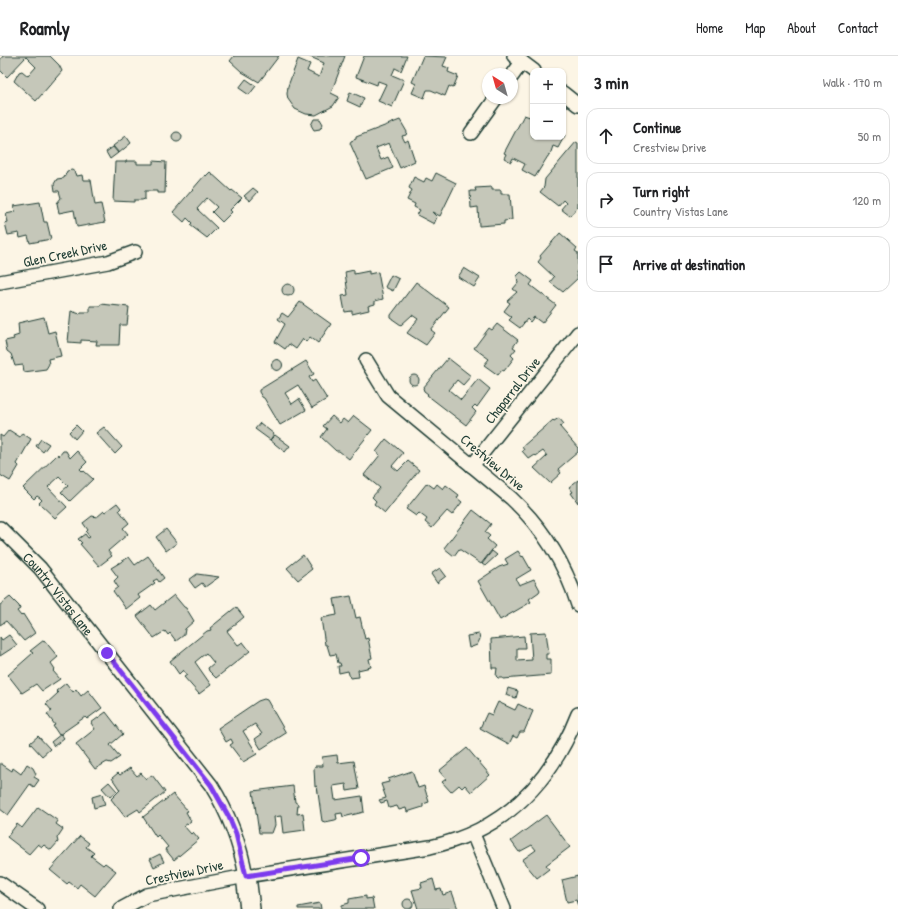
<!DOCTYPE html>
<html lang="en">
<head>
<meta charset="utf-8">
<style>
  :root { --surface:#fff; --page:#f2f2f2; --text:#202124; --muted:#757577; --line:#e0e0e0 }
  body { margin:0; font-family:"Patrick Hand",sans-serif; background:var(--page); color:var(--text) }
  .controls { position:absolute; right:12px; top:12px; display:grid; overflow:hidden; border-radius:8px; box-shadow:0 1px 3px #0004 }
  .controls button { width:36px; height:36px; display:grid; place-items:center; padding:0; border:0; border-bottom:1px solid var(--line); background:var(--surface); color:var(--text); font:20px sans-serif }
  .compass { position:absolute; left:482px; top:12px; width:36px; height:36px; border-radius:50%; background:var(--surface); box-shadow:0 1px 3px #0004; rotate:323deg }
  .stop { position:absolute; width:12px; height:12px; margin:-9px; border:3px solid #7c3aed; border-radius:50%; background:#fff }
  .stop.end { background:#7c3aed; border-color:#fff; box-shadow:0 1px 4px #0008 }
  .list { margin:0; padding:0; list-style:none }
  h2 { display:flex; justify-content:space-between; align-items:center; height:52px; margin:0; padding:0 16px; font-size:17px }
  h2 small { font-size:13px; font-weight:400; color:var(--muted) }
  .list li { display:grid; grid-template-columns:26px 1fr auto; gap:12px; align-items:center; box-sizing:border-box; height:56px; margin:0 8px 8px; padding:0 8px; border:1px solid var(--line); border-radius:12px }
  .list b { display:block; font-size:15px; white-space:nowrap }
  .list p { margin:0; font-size:13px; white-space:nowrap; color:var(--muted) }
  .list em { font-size:13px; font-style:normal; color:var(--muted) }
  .icon { flex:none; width:22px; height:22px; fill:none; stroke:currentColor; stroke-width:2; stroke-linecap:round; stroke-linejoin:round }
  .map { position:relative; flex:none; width:578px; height:853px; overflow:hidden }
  header { display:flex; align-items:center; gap:24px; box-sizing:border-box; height:56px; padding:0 20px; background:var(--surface); border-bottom:1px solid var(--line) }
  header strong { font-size:19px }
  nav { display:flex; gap:22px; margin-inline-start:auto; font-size:14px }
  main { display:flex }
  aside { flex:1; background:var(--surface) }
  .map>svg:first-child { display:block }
  .building { fill:#c5c7b9; stroke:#1f3d34 }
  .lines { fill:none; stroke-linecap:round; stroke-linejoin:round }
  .street-casing { stroke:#1f3d34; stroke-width:16 }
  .secondary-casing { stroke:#1f3d34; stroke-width:22 }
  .street { stroke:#fcf5e5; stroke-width:13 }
  .secondary { stroke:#fcf5e5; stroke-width:19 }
  .route { stroke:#7c3aed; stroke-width:5 }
  .labels { text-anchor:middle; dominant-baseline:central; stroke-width:3.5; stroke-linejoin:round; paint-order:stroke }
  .street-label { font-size:14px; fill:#1f3d34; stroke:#fcf5e5 }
</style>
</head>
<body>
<header>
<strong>Roamly</strong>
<nav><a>Home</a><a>Map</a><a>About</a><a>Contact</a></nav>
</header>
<main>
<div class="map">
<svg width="578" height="853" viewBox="0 0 578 853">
  <rect width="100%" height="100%" fill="#fcf5e5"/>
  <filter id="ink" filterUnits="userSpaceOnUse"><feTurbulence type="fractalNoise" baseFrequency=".025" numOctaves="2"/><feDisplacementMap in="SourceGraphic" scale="8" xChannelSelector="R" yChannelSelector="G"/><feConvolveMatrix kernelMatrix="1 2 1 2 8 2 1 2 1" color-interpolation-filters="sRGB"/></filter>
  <g filter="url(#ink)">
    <g class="building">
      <path d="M 3,0 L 50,0 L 59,9 L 62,15 L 36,45 L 14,25 L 19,16 L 22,15 L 28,20 L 36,11 L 26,1 L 7,21 L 0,14 L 0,4 Z"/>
      <path d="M 234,0 L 279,0 L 259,26 L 242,16 L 230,5 Z"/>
      <path d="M 308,0 L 345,0 L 331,37 L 339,41 L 333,50 L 316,59 L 306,58 L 295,53 L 288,43 L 287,38 L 288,30 L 298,3 L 310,8 L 307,15 L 319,21 L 324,7 Z"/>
      <path d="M 364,0 L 407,0 L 401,15 L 395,12 L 392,19 L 404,24 L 392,51 L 378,45 L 386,28 L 378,25 L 377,29 L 356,21 Z"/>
      <path d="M 423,0 L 447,1 L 443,10 L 449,12 L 448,16 L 458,20 L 453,32 L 449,30 L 445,40 L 431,34 L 427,34 L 424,42 L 412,37 L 416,28 L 412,26 Z"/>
      <path d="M 246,23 L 256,30 L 249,39 L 239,32 Z"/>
      <path d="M 350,36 L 364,42 L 360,51 L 347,45 Z"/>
      <path d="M 524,59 L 533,62 L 533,81 L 538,82 L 539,81 L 563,81 L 563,78 L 565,79 L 558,92 L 553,90 L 550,99 L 548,100 L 535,121 L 522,114 L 525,108 L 513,102 L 511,106 L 504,102 L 506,98 L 504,97 Z"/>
      <path d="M 314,63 L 320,63 L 323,68 L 320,73 L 314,74 L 311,69 Z"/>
      <path d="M 400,64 L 407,76 L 406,79 L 402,80 L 405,86 L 408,84 L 415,105 L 400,112 L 389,87 L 376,92 L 381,104 L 388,101 L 393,112 L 366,123 L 350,87 L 351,85 L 356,83 L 356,81 Z"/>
      <circle cx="177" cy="81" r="5"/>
      <path d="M 126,80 L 131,87 L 119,97 L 113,90 Z"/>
      <path d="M 576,86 L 578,87 L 578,151 L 570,160 L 561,153 L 566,147 L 563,144 L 558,150 L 540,136 L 544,131 L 545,123 Z"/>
      <path d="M 113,91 L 118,97 L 110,103 L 106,96 Z"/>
      <path d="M 126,105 L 137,105 L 137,108 L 153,108 L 153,105 L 166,106 L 165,137 L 157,137 L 157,135 L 145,135 L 145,143 L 142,144 L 134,144 L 134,146 L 113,145 L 115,106 L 126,106 Z"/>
      <path d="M 72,114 L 76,117 L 77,120 L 82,119 L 83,124 L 91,124 L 95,149 L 101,148 L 105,166 L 77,171 L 74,154 L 59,157 L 57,147 L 61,142 L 59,135 L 55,135 L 54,128 L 57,123 L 64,122 L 67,115 Z"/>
      <path d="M 210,116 L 231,135 L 232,134 L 242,142 L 230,154 L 232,156 L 222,166 L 212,156 L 217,151 L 207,142 L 197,153 L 217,172 L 207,182 L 190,169 L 192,167 L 187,162 L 184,166 L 173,156 L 205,119 L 206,120 Z"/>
      <path d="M 436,117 L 456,127 L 440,160 L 432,156 L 437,161 L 434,168 L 417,159 L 420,154 L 414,151 L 415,148 L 407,144 L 412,134 L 409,132 L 414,121 L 424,126 L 426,122 L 432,125 Z"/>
      <path d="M 492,131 L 492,134 L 501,134 L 501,138 L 510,138 L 512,164 L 504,165 L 504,168 L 479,170 L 478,151 L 471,152 L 470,135 L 476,135 L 475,132 Z"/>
      <path d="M 253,132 L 258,136 L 250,145 L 244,140 Z"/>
      <path d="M 40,146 L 44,166 L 47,166 L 51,183 L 30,187 L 28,180 L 20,182 L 19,177 L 8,179 L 5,167 L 8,166 L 6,158 L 15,156 L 14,150 Z"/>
      <path d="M 560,177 L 577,192 L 575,195 L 578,197 L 578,214 L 576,216 L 578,222 L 563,236 L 550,226 L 554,221 L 538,206 L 541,202 L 540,200 Z"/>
      <path d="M 464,212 L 480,222 L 474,231 L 458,221 Z"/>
      <path d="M 354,214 L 354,218 L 369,215 L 369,218 L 378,216 L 383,243 L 375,245 L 375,248 L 368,250 L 369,254 L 352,258 L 352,255 L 345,256 L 342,240 L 348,239 L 345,216 Z"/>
      <path d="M 521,216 L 533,225 L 530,229 L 556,249 L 542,267 L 534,261 L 530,266 L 527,263 L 520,272 L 509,264 L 512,261 L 504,255 L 510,247 L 507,245 L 517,236 L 513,233 L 518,227 L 517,220 Z"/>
      <path d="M 391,219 L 399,223 L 393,235 L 385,231 Z"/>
      <path d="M 416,226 L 449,251 L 431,274 L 435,277 L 426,289 L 407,277 L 418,263 L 412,259 L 401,269 L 391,262 L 391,259 Z"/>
      <circle cx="288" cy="234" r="6"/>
      <path d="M 300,246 L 331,268 L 318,287 L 310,281 L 306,286 L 303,283 L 296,293 L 289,288 L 285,293 L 275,286 L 285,268 L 278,263 L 282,257 L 288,261 Z"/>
      <path d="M 101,248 L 129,251 L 127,269 L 120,269 L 119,289 L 96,289 L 97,285 L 81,284 L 81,287 L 68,286 L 71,255 L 80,258 L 81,256 L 90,256 L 90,250 L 100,250 Z"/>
      <path d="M 44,261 L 48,277 L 55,275 L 61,300 L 48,303 L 49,308 L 46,313 L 24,316 L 23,309 L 15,310 L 11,298 L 7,295 L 5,285 L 14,283 L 13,281 L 19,279 L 18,267 Z"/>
      <path d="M 497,268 L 518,284 L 513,291 L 516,293 L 511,299 L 514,302 L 504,315 L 502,314 L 498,319 L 484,309 L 489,303 L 474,292 L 489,272 L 492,274 Z"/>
      <path d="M 448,302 L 471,320 L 463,329 L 457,324 L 449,334 L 461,344 L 478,323 L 490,333 L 477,351 L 475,349 L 472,352 L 476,356 L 466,369 L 427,339 L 428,338 L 424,335 L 423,332 Z"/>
      <circle cx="277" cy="309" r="5.5"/>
      <path d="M 306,305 L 314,318 L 309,321 L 312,326 L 315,324 L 327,343 L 312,352 L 298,329 L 285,337 L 292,348 L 299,343 L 306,354 L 280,369 L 264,342 L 262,341 L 259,336 L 259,334 Z"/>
      <circle cx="414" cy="324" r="5"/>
      <path d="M 332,360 L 340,367 L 343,363 L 348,367 L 354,360 L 372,374 L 349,403 L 339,395 L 336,395 L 321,381 L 327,373 L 323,370 Z"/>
      <path d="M 559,362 L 564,368 L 560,371 L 578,392 L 578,396 L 558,413 L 561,417 L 550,427 L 534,412 L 547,400 L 543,395 L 536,400 L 535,399 L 529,403 L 522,395 L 524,394 L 522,391 L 553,364 L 554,365 Z"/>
      <path d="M 260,367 L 274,378 L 270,384 L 255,373 Z"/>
      <path d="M 76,369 L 82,375 L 75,383 L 69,376 Z"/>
      <path d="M 104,371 L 122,391 L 115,398 L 96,377 Z"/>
      <path d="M 9,374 L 20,381 L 22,377 L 31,383 L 17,408 L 19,410 L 10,425 L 0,419 L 0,379 L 3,381 Z"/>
      <path d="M 275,379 L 290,390 L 285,396 L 270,384 Z"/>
      <path d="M 41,383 L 49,388 L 43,396 L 36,390 Z"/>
      <path d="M 386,383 L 403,397 L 392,410 L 398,415 L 408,405 L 419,414 L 385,457 L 374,448 L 376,445 L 372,441 L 380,432 L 364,419 L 380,399 L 376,396 Z"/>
      <path d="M 63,395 L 66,395 L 70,402 L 77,395 L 87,406 L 80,413 L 83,416 L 84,415 L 93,423 L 70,445 L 61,436 L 68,430 L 59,421 L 48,431 L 67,451 L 55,462 L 39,447 L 42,444 L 40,442 L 37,440 L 34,443 L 23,432 L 58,398 L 59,400 Z"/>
      <path d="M 578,424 L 578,447 L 571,437 L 573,436 L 569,431 Z"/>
      <path d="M 427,427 L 434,432 L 437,428 L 443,433 L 446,429 L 459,439 L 457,442 L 462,446 L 452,459 L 447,455 L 432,472 L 425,466 L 427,463 L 419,457 L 416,460 L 406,453 Z"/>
      <path d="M 117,447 L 121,452 L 119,454 L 129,467 L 123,472 L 128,478 L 108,495 L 112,500 L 99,510 L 80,488 L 82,487 L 78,483 L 85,478 L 88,482 L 90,481 L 86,476 L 88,474 L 83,467 L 92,460 L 97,461 L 104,455 L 105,456 Z"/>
      <path d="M 473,454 L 491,468 L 485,476 L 490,480 L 487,483 L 495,490 L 481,508 L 459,493 L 454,500 L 444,492 Z"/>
      <path d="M 166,473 L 177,487 L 166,495 L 156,481 Z"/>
      <path d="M 492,495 L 497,499 L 485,510 L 482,508 Z"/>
      <path d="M 518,495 L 522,501 L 523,500 L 531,514 L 516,523 L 519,529 L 534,523 L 540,534 L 539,536 L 529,543 L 531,546 L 500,564 L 478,525 L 499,511 L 508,508 L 505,503 Z"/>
      <path d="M 303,499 L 312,513 L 298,524 L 287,512 Z"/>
      <path d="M 148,500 L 164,522 L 159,526 L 157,523 L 153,525 L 155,527 L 138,539 L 140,542 L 126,553 L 113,535 L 118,531 L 114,525 L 118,521 L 111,512 L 129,501 L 135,509 Z"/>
      <path d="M 440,512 L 446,520 L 437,527 L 431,518 Z"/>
      <path d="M 197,518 L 219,521 L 205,531 L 202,527 L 195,532 L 189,524 Z"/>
      <path d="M 174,539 L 184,551 L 186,552 L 194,565 L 185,573 L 184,579 L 176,585 L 170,577 L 168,579 L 165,575 L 154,582 L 137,560 L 151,549 L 155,554 Z"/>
      <path d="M 351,540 L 356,562 L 360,561 L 365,583 L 368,582 L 372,602 L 369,603 L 371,611 L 358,614 L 359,621 L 350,622 L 348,615 L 339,617 L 338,610 L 341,610 L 340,607 L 338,607 L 336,598 L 330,599 L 327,589 L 325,589 L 321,562 L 337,559 L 334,543 Z"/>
      <path d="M 10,541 L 19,550 L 20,553 L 17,555 L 21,560 L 23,558 L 35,577 L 24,585 L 6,565 L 0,569 L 0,549 Z"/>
      <path d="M 236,551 L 244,561 L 227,575 L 238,589 L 243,586 L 250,595 L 216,622 L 209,615 L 208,612 L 214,607 L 206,597 L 195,606 L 211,629 L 199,638 L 184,621 L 187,619 L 183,614 L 179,618 L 170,605 L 207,575 L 211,574 L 210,572 Z"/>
      <path d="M 546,576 L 549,598 L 546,598 L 546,603 L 551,603 L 551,619 L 503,623 L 503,622 L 498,622 L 496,620 L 497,612 L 492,612 L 491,583 L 524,580 L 525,592 L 517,592 L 517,605 L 532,604 L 530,577 Z"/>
      <path d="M 479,578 L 480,583 L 477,589 L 469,592 L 467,580 Z"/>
      <path d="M 9,579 L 17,589 L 0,600 L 0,581 L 2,584 Z"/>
      <path d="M 44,584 L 58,601 L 51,607 L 55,613 L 53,615 L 60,623 L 42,635 L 36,628 L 22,637 L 8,619 L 33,597 L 30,595 Z"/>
      <path d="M 66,627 L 73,636 L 76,633 L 81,640 L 88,634 L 102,652 L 87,663 L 85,661 L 59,679 L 53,670 L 55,669 L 47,658 L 52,655 L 46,648 L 58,637 L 56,635 Z"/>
      <path d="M 508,632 L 518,635 L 516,642 L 506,639 Z"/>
      <path d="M 264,643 L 267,644 L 286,677 L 261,693 L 255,683 L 262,678 L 255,668 L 243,675 L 257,698 L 243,706 L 230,689 L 233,687 L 231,683 L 226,686 L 218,672 L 258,645 Z"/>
      <path d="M 498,646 L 515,654 L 518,648 L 533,655 L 524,676 L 520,676 L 517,682 L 513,680 L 509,688 L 480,672 L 487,657 L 492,659 Z"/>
      <path d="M 106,656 L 123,678 L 110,689 L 120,701 L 111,707 L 107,706 L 95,713 L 76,688 L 95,673 L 91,667 Z"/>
      <path d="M 61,678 L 64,682 L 54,690 L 51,686 Z"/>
      <path d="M 38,680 L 50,693 L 42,700 L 30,687 Z"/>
      <path d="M 467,692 L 490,719 L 471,736 L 465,729 L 462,732 L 459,729 L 451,736 L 442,726 L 446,723 L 439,715 Z"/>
      <path d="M 337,699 L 338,707 L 354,705 L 359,733 L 347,735 L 346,728 L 333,730 L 335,744 L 362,740 L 364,756 L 343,761 L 342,757 L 336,758 L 337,763 L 335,764 L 325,766 L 322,765 L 317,730 L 315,731 L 314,712 L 315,710 L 323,710 L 322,701 Z"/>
      <path d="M 0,707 L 12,715 L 13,712 L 21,718 L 27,708 L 33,712 L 36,718 L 34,721 L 39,724 L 34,731 L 30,728 L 8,759 L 0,753 Z"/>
      <path d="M 130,712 L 137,720 L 141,717 L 146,723 L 152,719 L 165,736 L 140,756 L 138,753 L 125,761 L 111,743 L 120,734 L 112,722 L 118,717 L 120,719 Z"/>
      <path d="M 412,715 L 418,732 L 424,730 L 429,746 L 423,748 L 423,751 L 407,756 L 406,752 L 399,754 L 397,750 L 389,752 L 387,745 L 381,747 L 379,744 L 386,742 L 381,728 L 389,726 L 388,723 Z"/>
      <path d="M 109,726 L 117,735 L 110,741 L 102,732 Z"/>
      <path d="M 293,730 L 295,746 L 298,748 L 297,758 L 303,757 L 305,774 L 283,777 L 281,760 L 274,761 L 275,769 L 272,777 L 259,777 L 253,735 Z"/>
      <path d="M 102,738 L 105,749 L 94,752 L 92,741 Z"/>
      <path d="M 173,738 L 188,755 L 186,756 L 191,765 L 184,770 L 191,778 L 193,776 L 199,783 L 174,804 L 165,793 L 168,791 L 158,779 L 156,781 L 143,761 Z"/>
      <path d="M 38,751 L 54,762 L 58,765 L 56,768 L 63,773 L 57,782 L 58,786 L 51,794 L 44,789 L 42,791 L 38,788 L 29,798 L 7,781 L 17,768 L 22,772 Z"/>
      <path d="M 546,759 L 570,791 L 546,809 L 549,813 L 537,822 L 522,804 L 536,794 L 532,789 L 519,796 L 511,785 Z"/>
      <path d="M 80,780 L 89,787 L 86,791 L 94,797 L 91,800 L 103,809 L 105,807 L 116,815 L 95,840 L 80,828 L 77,832 L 69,826 L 67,828 L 50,814 Z"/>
      <path d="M 160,798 L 164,806 L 154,811 L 150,803 Z"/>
      <path d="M 578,820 L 578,850 L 576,844 L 567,846 L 562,824 Z"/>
      <path d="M 433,823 L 436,834 L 441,833 L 443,839 L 452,836 L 458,853 L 418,853 L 412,834 L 422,832 L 421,827 Z"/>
      <path d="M 366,840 L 366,843 L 372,842 L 374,853 L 342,853 L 342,849 L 349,847 L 349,843 Z"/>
      <circle cx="408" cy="848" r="5"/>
      <path d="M 320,847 L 321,853 L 298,853 L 298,851 Z"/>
    </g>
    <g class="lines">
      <defs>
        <g id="street">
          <path d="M 514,0 L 534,15"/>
          <path d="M 512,20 L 522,6"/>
          <path d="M 563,37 L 578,49"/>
          <path d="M 471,77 L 496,42"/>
          <path d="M 0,226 L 108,206 L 135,196"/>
          <path d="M 366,304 L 388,340 L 511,442 C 543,472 565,507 578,549"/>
          <path d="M 472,410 L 578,277"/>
          <path id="s1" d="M 0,472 L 40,512 L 211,729 C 229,758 240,787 246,820"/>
          <path d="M 473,778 L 504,853"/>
          <path d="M 0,827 L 37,853"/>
          <path d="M 121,853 L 147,839 L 246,820 L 430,791 C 503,775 551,727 578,658"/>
        </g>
        <path id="secondary" d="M 246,820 L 250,853"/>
      </defs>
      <use href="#street" class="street-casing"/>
      <use href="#secondary" class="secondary-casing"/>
      <use href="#street" class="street"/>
      <use href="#secondary" class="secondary"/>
    </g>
  </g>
  <g class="lines" filter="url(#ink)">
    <path class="route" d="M 107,597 L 211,729 L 229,761 L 236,778 L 246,820 L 361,802"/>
  </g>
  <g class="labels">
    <g class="street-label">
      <text transform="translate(65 197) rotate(-12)">Glen Creek Drive</text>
      <text transform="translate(512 334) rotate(-52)">Chaparral Drive</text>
      <text transform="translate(493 406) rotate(40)">Crestview Drive</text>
      <text stroke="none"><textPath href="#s1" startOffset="88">Country Vistas Lane</textPath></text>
      <text transform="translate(184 816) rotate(-12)">Crestview Drive</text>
    </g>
  </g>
</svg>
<div class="controls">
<button>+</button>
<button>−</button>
</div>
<svg class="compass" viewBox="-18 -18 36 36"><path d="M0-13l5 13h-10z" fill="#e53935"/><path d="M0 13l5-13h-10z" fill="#757577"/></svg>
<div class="stop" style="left:361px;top:802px"></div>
<div class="stop end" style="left:107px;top:597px"></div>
</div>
<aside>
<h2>3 min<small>Walk · 170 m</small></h2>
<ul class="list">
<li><svg class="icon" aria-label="ahead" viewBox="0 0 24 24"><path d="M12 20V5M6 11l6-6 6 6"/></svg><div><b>Continue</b><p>Crestview Drive</p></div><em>50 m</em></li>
<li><svg class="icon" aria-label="right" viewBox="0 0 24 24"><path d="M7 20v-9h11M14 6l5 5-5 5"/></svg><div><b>Turn right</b><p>Country Vistas Lane</p></div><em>120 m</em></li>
<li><svg class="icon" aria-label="arrive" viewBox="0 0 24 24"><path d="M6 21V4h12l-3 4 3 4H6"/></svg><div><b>Arrive at destination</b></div></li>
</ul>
</aside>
</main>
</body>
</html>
